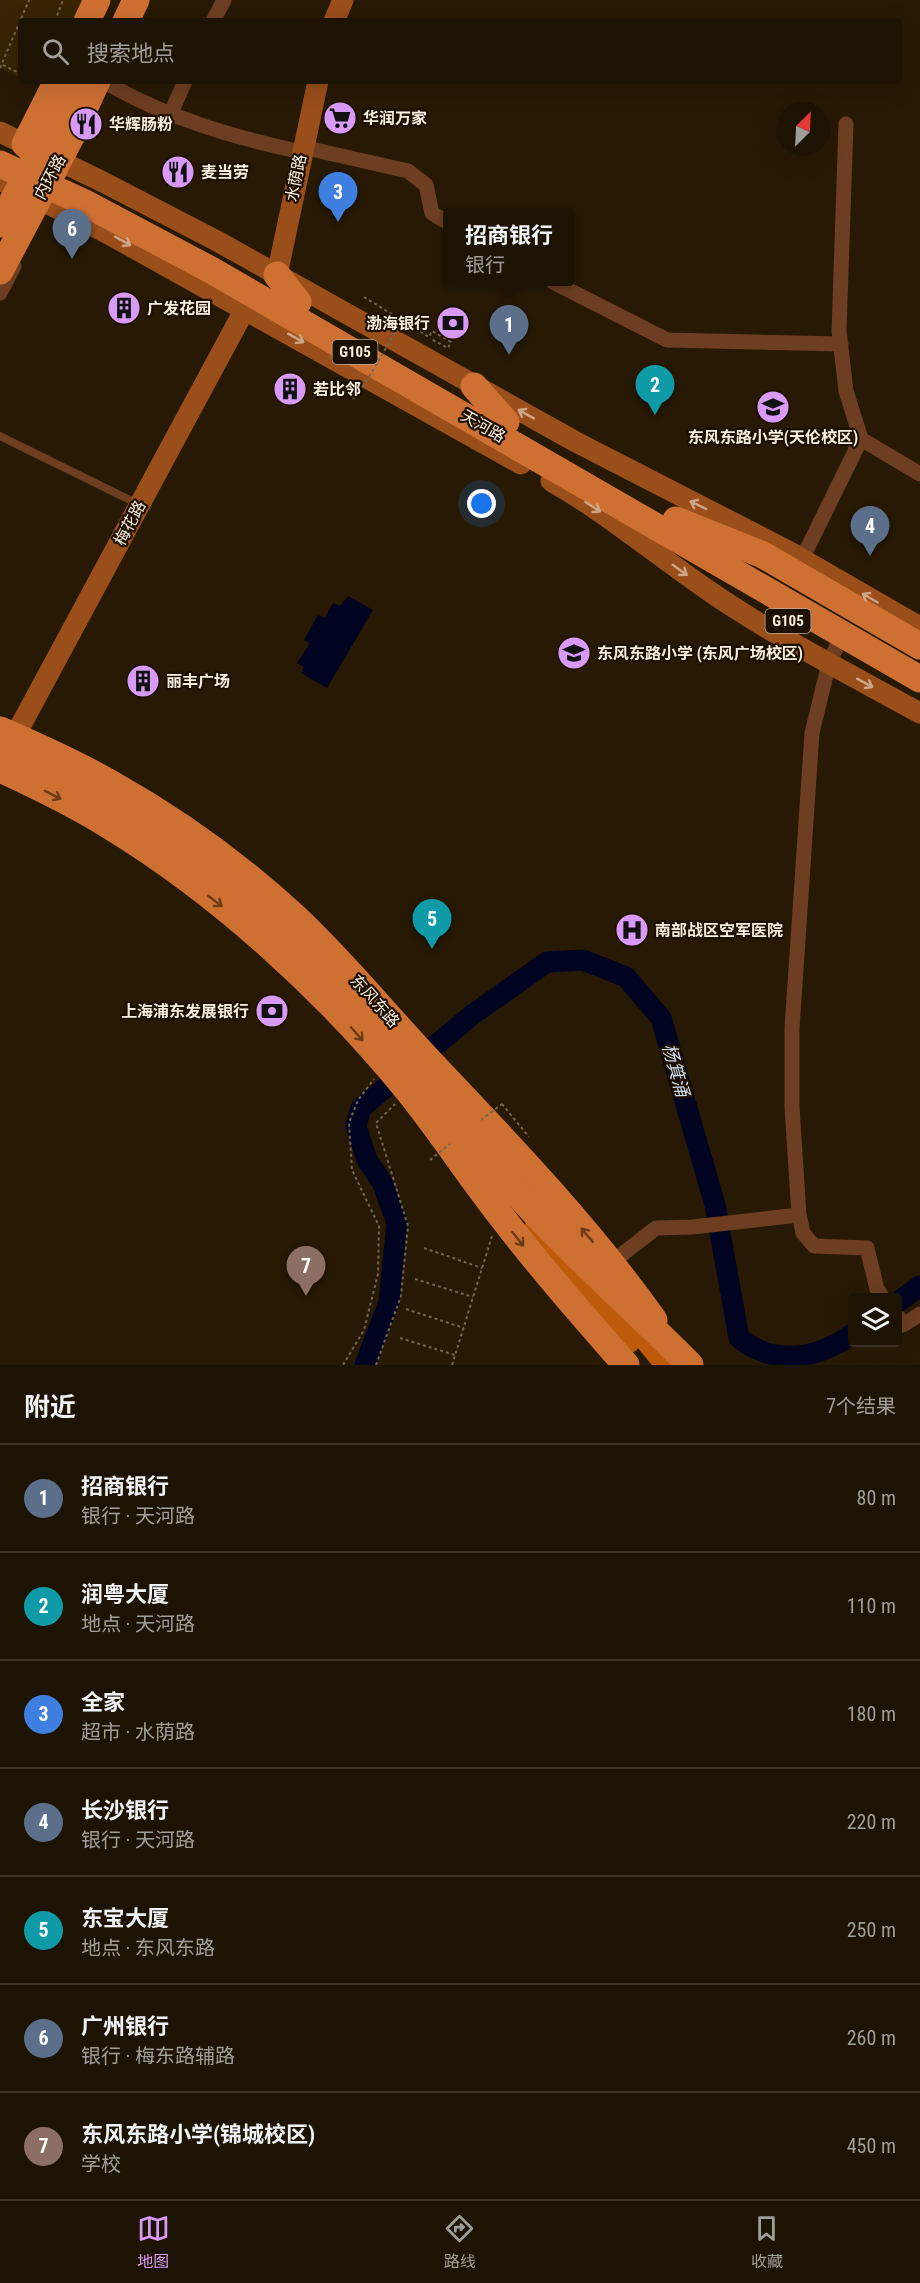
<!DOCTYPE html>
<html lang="zh">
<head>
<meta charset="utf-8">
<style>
  :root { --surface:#1d1303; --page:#251c0d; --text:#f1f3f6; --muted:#a09e9a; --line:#3b3225; --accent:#d99af7 }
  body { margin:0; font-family:"Roboto Condensed","Noto Sans SC",sans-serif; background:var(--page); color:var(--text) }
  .controls { position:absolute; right:18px; bottom:18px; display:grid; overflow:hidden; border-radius:6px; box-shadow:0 6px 24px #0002 }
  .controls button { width:54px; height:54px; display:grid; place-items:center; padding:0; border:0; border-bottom:2px solid var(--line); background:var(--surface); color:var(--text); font:30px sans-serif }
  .compass { position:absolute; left:776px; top:102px; width:54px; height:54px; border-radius:50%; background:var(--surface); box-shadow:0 6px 24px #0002; rotate:24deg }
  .you { position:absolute; left:482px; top:504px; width:21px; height:21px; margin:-15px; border:4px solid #fff; border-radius:50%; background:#1a73e8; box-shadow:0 0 0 9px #1a73e833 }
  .badge { display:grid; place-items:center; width:39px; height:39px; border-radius:50%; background:var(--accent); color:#fff; font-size:20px; font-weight:700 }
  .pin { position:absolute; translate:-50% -50px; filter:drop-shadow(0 2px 3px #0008) }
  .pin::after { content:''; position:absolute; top:32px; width:21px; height:18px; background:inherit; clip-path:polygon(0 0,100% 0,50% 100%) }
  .popup { position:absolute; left:443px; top:208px; width:132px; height:78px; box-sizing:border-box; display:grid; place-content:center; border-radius:6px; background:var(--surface); filter:drop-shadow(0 2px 4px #0005); font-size:20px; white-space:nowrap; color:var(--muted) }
  .popup b { font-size:22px; color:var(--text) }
  .popup::after { content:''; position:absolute; left:50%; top:100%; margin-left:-12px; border:12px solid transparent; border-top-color:var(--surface) }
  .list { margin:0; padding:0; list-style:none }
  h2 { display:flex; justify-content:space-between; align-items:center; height:78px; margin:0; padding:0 24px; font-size:26px }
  h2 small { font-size:20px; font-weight:400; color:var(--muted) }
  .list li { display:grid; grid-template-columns:39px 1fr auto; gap:18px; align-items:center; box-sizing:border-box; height:108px; padding:0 24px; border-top:2px solid var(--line) }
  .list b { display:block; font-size:22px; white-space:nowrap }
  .list p { margin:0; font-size:20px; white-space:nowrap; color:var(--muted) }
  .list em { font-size:20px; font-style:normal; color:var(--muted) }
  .icon { flex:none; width:33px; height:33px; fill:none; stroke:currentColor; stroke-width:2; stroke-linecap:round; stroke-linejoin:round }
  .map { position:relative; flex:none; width:920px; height:1365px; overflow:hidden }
  .search { position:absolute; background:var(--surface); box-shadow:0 6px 24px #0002; left:18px; right:18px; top:18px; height:66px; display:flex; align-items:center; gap:15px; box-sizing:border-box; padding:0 21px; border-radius:6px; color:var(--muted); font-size:22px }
  .sheet { height:834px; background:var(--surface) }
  nav { display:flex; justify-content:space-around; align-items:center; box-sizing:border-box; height:84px; border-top:2px solid var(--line); background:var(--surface); font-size:16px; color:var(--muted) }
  nav a { display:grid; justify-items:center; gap:3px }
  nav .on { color:var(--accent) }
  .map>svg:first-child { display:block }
  .green { fill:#382402 }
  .water { fill:#000420 }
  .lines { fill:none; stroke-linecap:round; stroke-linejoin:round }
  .river { stroke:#000420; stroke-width:21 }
  .path { stroke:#726553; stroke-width:2; stroke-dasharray:3 3; stroke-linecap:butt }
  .lane { stroke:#6d3e21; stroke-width:8 }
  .street { stroke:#6d3e21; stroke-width:15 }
  .secondary { stroke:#9a4e1a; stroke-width:21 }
  .primary { stroke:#bd5b0a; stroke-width:22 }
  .highway { stroke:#cf7033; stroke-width:27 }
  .path-bridge { stroke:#726553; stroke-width:2; stroke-dasharray:3 3; stroke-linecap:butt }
  .highway-bridge { stroke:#cf7033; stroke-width:27 }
  .oneway { stroke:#cda587 }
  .oneway2 { stroke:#6e3b17 }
  .labels { text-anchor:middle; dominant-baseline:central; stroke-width:4.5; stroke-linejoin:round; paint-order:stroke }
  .shield { fill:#1e1000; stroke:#b6ab9d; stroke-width:1.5 }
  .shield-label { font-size:15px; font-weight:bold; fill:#f7ede0 }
  .poi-label { font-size:16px; font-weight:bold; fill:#f7ede0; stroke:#1e1000; text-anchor:start }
  .street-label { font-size:16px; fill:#f7ede0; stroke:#1e1000 }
  .water-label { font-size:18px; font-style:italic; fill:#ccdbed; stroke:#1e1000 }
</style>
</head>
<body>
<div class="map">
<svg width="920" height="1365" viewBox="0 0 920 1365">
  <rect width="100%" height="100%" fill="#271904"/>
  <path class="green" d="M 0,0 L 90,0 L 79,21 L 21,21 L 21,78 L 0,68 Z"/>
  <path class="water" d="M 348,596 L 373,610 L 327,688 L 301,673 L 304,667 L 297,663 L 310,643 L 304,640 L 318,615 L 325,618 L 333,603 L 340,606 Z"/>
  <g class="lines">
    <g class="river">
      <path d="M 412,1065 L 472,1015 L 547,962 L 583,960 L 626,977 L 661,1018 L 715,1205 L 739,1338 C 773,1365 815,1361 852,1334"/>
      <path d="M 898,1302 L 920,1286"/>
      <path d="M 365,1365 L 389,1302 L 397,1223 L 382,1182 L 367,1160 L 356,1126 L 361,1108 L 391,1083"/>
    </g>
    <g class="path">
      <path d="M 55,21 L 63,0"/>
      <path d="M 3,65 L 21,74"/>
      <path d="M 0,68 L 29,0"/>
      <path d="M 364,297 L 429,337 L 432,331 L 451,342 L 448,348 L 431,339"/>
      <path d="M 353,399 L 359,391"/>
      <path d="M 502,1104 L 529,1137"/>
      <path d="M 424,1248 L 482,1268"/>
      <path d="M 415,1279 L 473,1297"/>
      <path d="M 406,1309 L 464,1328"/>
      <path d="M 400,1338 L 455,1355"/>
      <path d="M 343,1365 L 364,1330 L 378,1274 L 379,1226 L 352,1170 L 349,1123 L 358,1100 L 374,1079"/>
      <path d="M 376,1365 L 401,1296 L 408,1226 L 376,1123 L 395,1104"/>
      <path d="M 452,1365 L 492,1236"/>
    </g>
    <path class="lane" d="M 0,436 L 138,504"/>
    <g class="street">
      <path d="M 213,21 L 224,0"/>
      <path d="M 112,86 C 170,119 237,138 301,152"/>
      <path d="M 171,113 L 185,81"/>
      <path d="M 302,147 L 408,171 L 426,185 L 432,213 L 448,223"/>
      <path d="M 553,282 L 667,340 L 841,344"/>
      <path d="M 0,293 L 14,266"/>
      <path d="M 861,439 L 920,474"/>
      <path d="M 800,558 L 808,547 L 861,439 L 846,391 L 839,331 L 846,124"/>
      <path d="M 836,648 L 829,663 L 812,733 L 792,1028 L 792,1107 L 799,1215 L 803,1233 L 814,1246 L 867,1248 L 877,1289 L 883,1298"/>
      <path d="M 611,1263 L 656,1228 L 692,1227 L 799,1215"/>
      <path d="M 898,1317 L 903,1325 L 920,1314"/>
    </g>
    <g class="secondary">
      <path d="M 334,21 L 343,0"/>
      <path d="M 0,132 L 103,182 L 217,241 L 576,442 L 790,552 L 920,627"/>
      <path d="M 0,180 L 105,232 L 521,464"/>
      <path d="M 277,275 L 318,81"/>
      <path d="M 551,481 C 609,514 660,558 715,595 C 780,639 851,675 920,713"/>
      <path d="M 15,736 L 245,309"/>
    </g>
    <g class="primary">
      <path d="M 535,1229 L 629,1342"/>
      <path d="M 625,1315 L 666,1365"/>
    </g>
    <g class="highway">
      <path d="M 87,21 L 97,0"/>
      <path d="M 126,21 L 136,0"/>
      <path d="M 0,164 L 83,202 L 211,270 L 920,679"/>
      <path d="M 54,170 L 25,144 L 57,81"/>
      <path d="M 277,275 L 298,302"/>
      <path d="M 474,386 L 506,422"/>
      <path d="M 676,520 L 763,555 L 920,646"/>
      <path d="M 0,730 C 37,746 75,763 110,783 C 176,820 240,866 296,918 C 347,966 390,1020 438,1070 C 514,1150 590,1230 654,1320"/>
      <path d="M 0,769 C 37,786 74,804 108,825 C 220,893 327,991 409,1092 C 441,1132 469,1175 501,1216 C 540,1267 583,1316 626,1365"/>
    </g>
    <g class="path-bridge">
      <path d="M 363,387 L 402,321"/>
      <path d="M 481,1120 L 502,1104"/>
      <path d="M 430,1160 L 450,1144"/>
    </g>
    <g class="highway-bridge">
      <path d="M 0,224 L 55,123 L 74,81"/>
      <path d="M 0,271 L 72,135 L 97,81"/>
      <path d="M 0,747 C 138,811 264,898 366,1012 C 419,1072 466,1137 520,1197 C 573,1256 634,1308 690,1365"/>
    </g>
  </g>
  <defs><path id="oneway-shaft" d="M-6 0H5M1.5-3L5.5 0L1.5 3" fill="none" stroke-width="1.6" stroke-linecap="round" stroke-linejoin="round" transform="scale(1.5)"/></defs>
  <g class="oneway">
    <use href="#oneway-shaft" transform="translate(123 241) rotate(29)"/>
    <use href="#oneway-shaft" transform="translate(296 338) rotate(29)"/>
    <use href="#oneway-shaft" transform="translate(526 414) rotate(-151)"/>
    <use href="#oneway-shaft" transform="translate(698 505) rotate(-154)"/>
    <use href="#oneway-shaft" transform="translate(593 507) rotate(33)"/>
    <use href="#oneway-shaft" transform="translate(680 570) rotate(36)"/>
    <use href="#oneway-shaft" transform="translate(870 598) rotate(-150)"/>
    <use href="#oneway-shaft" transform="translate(865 683) rotate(29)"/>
  </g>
  <g class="oneway2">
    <use href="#oneway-shaft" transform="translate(53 795) rotate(27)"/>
    <use href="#oneway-shaft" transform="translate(215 901) rotate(38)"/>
    <use href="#oneway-shaft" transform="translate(357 1034) rotate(48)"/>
    <use href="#oneway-shaft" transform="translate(587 1235) rotate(-130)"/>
    <use href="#oneway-shaft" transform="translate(518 1239) rotate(52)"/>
  </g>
  <defs>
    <symbol id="supermarket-disc" viewBox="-11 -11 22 22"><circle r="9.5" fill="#d99af7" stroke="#1e1000"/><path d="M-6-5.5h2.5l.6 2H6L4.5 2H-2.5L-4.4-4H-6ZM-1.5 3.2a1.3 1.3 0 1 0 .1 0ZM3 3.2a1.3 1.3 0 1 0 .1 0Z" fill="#111"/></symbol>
    <symbol id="restaurant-disc" viewBox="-11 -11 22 22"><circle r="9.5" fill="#d99af7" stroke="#1e1000"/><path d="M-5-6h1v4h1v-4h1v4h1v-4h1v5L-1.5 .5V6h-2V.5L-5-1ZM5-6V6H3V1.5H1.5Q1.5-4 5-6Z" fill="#111"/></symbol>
    <symbol id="building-disc" viewBox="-11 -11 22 22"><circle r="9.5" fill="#d99af7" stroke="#1e1000"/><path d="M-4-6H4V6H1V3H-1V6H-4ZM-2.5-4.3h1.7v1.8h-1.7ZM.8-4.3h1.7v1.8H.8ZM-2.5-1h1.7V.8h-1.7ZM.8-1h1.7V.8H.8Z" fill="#111"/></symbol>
    <symbol id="bank-disc" viewBox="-11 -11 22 22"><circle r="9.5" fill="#d99af7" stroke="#1e1000"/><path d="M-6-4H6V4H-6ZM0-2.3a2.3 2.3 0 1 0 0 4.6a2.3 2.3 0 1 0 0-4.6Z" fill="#111"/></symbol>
    <symbol id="school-disc" viewBox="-11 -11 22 22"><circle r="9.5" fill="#d99af7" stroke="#1e1000"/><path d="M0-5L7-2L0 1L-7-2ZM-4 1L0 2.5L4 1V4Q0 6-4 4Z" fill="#111"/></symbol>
    <symbol id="hospital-disc" viewBox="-11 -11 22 22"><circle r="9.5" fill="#d99af7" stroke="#1e1000"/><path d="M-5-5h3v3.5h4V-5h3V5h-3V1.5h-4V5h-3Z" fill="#111"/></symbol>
  </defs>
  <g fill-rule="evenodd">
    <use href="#supermarket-disc" x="321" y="99" width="38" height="38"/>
    <use href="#restaurant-disc" x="67" y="105" width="38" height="38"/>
    <use href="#restaurant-disc" x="159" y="153" width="38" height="38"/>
    <use href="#building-disc" x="105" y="289" width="38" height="38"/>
    <use href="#bank-disc" x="434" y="304" width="38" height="38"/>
    <use href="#building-disc" x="271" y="370" width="38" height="38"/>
    <use href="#school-disc" x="754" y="388" width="38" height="38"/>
    <use href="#school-disc" x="555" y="634" width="38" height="38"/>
    <use href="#building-disc" x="124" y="662" width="38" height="38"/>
    <use href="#hospital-disc" x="613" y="911" width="38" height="38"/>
    <use href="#bank-disc" x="253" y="992" width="38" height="38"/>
  </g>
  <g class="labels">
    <g class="shield">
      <rect x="332.5" y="340" width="45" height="24" rx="4.5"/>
      <rect x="765.5" y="609" width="45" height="24" rx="4.5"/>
    </g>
    <g class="shield-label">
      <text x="355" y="352">G105</text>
      <text x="788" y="621">G105</text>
    </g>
    <g class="poi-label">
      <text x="363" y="118">华润万家</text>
      <text x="109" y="124">华辉肠粉</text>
      <text x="201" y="172">麦当劳</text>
      <text x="147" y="308">广发花园</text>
      <text x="430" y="323" text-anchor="end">渤海银行</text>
      <text x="313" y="389">若比邻</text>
      <text x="773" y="437" text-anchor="middle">东风东路小学(天伦校区)</text>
      <text x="597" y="653">东风东路小学 (东风广场校区)</text>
      <text x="166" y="681">丽丰广场</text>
      <text x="655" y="930">南部战区空军医院</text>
      <text x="249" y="1011" text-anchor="end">上海浦东发展银行</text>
    </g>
    <g class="street-label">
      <text transform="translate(50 177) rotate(-62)">内环路</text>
      <text transform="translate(296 178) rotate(-79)">水荫路</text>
      <text transform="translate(483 426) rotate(30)">天河路</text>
      <text transform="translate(130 523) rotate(-62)">梅花路</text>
      <text transform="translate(375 1001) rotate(48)">东风东路</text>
    </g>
    <g class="water-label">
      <text transform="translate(676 1070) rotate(74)">杨箕涌</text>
    </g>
  </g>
</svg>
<div class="controls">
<button><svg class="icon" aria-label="layers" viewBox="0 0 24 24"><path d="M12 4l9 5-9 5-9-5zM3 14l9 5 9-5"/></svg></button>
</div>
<svg class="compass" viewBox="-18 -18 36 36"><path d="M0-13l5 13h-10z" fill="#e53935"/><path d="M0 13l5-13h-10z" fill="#a09e9a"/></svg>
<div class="you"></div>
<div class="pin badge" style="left:509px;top:355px;background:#5c6f8a">1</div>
<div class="popup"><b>招商银行</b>银行</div>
<div class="pin badge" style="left:655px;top:415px;background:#0f9aa8">2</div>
<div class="pin badge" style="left:338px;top:222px;background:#3f7fe0">3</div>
<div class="pin badge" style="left:870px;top:556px;background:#5c6f8a">4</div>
<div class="pin badge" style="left:432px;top:949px;background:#0f9aa8">5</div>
<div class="pin badge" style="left:72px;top:259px;background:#5c6f8a">6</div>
<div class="pin badge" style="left:306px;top:1296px;background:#8d6e63">7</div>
<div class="search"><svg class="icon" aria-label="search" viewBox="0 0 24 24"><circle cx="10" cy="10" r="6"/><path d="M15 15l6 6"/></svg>搜索地点</div>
</div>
<section class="sheet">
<h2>附近<small>7个结果</small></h2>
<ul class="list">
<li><span class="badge" style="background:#5c6f8a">1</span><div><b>招商银行</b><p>银行 · 天河路</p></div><em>80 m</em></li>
<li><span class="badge" style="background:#0f9aa8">2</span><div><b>润粤大厦</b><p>地点 · 天河路</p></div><em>110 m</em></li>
<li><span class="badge" style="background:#3f7fe0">3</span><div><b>全家</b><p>超市 · 水荫路</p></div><em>180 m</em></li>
<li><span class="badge" style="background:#5c6f8a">4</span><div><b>长沙银行</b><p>银行 · 天河路</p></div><em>220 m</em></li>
<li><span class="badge" style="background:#0f9aa8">5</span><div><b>东宝大厦</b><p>地点 · 东风东路</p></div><em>250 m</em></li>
<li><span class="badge" style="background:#5c6f8a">6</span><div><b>广州银行</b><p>银行 · 梅东路辅路</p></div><em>260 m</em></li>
<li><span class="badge" style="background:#8d6e63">7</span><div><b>东风东路小学(锦城校区)</b><p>学校</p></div><em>450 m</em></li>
</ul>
</section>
<nav>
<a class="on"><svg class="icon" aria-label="map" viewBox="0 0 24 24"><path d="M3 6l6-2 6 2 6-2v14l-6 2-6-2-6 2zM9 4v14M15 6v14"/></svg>地图</a>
<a><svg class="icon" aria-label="directions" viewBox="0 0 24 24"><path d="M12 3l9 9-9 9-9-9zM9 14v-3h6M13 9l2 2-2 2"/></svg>路线</a>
<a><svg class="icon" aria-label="saved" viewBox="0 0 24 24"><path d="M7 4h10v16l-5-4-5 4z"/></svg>收藏</a>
</nav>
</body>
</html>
